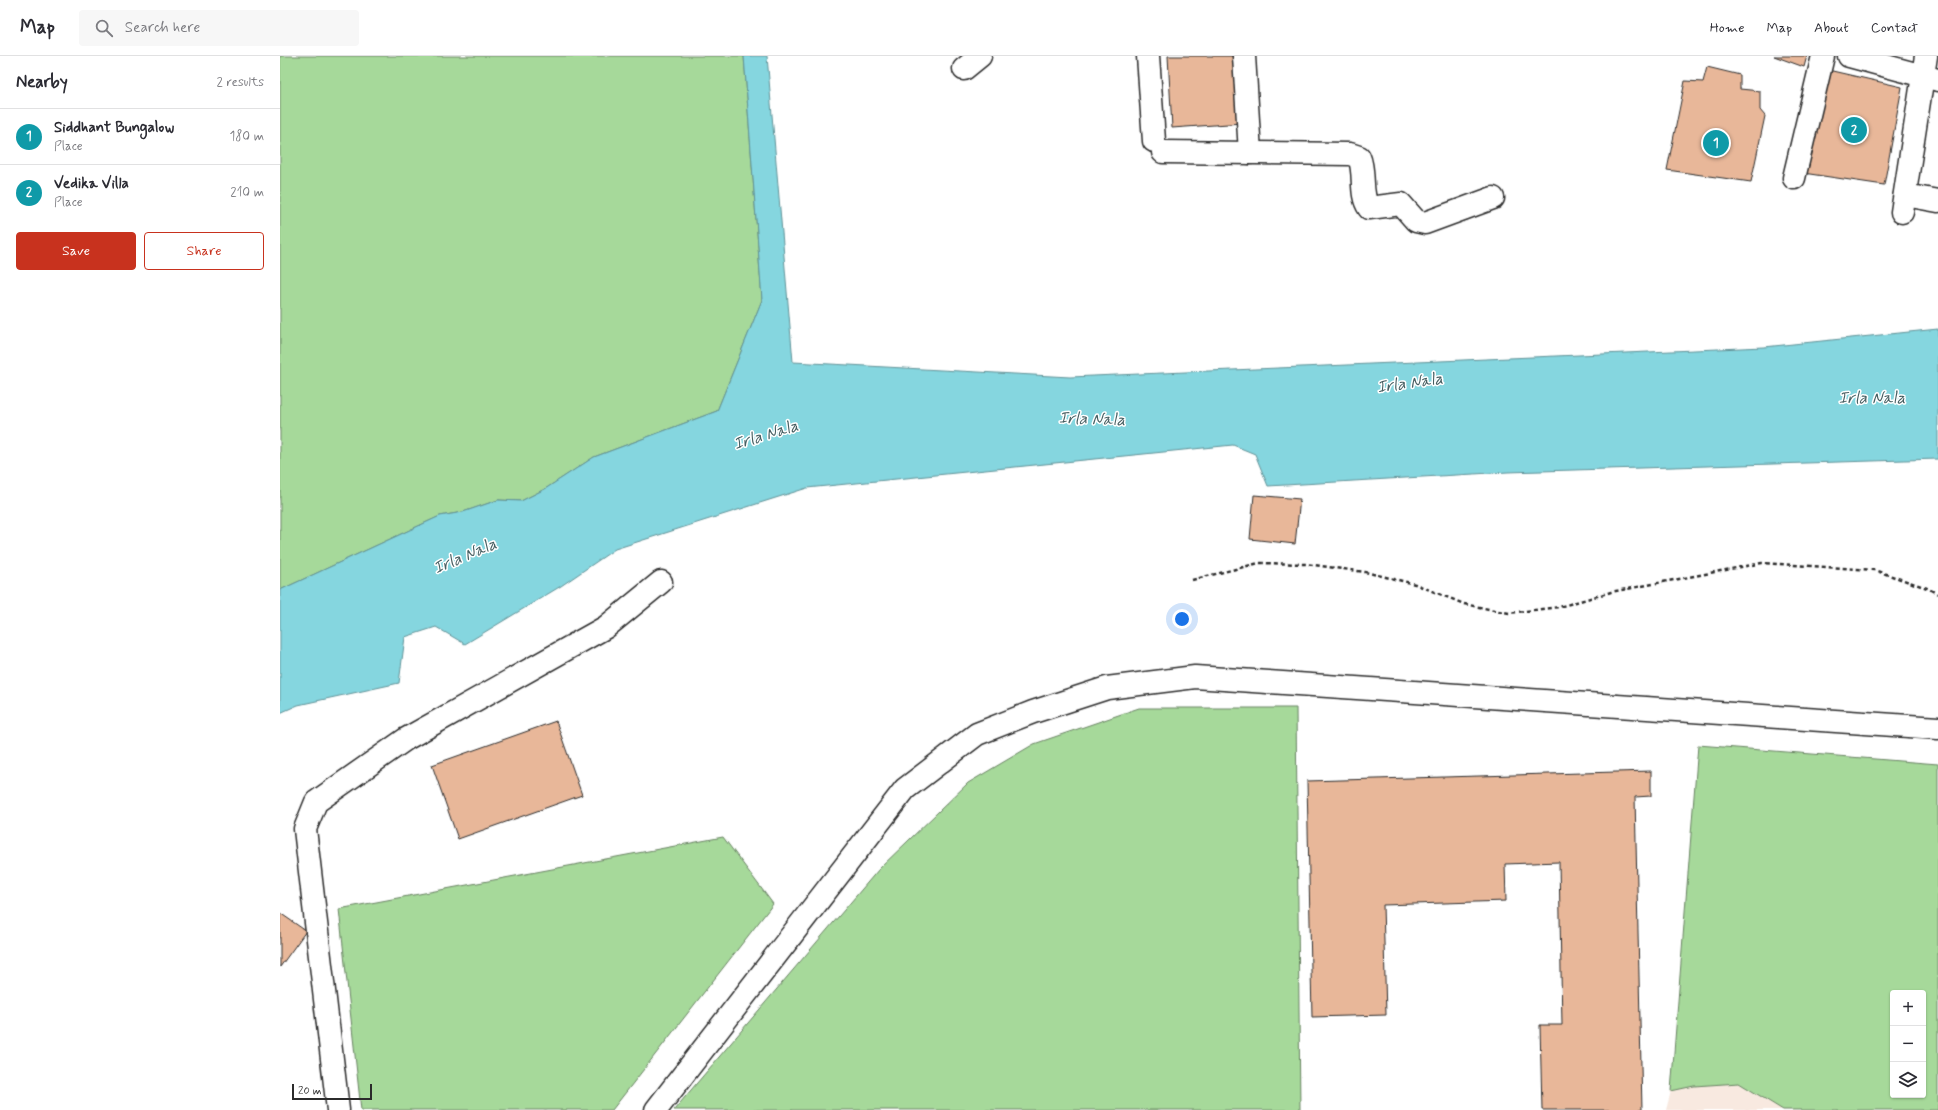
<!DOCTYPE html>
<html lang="en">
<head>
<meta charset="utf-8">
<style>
  :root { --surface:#fff; --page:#f7f7f7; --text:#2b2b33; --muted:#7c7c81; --line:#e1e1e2; --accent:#c8321e }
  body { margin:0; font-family:Mynerve,sans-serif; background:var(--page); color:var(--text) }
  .controls { position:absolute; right:12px; bottom:12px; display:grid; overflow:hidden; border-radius:4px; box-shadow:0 1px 3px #0004 }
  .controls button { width:36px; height:36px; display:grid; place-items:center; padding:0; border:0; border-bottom:1px solid var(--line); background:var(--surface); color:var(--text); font:20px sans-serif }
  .scale { position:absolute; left:12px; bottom:10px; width:80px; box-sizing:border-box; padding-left:4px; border:2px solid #2b2b2b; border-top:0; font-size:11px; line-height:14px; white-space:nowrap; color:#2b2b2b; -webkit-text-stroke:3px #fff; paint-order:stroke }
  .you { position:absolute; left:902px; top:563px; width:14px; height:14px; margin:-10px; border:3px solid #fff; border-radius:50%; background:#1a73e8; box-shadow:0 0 0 6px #1a73e833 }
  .badge { display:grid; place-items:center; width:26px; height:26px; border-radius:50%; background:var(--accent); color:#fff; font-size:13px; font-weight:700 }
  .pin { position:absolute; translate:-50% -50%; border:2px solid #fff; box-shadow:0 1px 4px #0006 }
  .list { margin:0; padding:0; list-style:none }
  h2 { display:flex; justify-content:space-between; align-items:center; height:52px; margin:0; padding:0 16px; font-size:17px }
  h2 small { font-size:13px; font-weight:400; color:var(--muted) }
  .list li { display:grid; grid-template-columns:26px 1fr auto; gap:12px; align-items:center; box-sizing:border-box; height:56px; padding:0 16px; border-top:1px solid var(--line) }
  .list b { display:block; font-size:15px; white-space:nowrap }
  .list p { margin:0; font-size:13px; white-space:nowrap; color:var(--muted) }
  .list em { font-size:13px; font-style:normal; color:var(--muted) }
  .actions { display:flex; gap:8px; padding:12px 16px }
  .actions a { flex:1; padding:9px 0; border:1px solid var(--accent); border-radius:4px; text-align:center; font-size:14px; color:var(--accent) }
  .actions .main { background:var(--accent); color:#fff }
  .icon { flex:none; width:22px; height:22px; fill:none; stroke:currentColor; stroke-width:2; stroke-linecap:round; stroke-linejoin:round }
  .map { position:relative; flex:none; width:1658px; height:1054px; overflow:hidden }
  header { display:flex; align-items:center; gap:24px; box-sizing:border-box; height:56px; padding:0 20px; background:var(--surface); border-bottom:1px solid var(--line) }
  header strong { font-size:19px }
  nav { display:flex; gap:22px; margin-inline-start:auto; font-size:14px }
  .search { width:280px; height:36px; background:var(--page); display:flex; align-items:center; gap:10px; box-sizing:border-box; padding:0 14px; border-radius:4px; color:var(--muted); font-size:15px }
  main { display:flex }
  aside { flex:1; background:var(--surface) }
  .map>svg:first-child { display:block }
  .built { fill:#f8e9e0 }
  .green { fill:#a6d99a; stroke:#688262; fill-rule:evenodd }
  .water { fill:#85d6df; stroke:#619297 }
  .building { fill:#e8b799; stroke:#2b2b2b }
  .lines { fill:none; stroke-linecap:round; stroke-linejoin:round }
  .minor-casing { stroke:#2b2b2b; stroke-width:25 }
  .path { stroke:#2b2b2b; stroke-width:2.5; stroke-dasharray:4 3; stroke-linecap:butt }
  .minor { stroke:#fff; stroke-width:22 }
  .labels { text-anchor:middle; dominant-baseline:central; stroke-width:3; stroke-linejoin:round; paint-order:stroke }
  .water-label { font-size:17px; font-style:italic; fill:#465e61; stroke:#fff }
</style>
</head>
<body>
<header>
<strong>Map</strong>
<div class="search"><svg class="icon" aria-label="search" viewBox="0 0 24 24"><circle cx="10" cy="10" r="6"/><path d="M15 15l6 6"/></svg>Search here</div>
<nav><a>Home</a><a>Map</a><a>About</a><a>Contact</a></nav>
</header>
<main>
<aside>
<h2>Nearby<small>2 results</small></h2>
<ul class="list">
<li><span class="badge" style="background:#0f9aa8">1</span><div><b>Siddhant Bungalow</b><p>Place</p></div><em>180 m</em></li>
<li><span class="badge" style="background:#0f9aa8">2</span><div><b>Vedika Villa</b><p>Place</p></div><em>210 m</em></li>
</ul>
<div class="actions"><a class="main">Save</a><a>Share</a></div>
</aside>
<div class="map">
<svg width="1658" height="1054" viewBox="0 0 1658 1054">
  <rect width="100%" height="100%" fill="#fff"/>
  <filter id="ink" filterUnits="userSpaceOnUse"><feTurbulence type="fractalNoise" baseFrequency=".025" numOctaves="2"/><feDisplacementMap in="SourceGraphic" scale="8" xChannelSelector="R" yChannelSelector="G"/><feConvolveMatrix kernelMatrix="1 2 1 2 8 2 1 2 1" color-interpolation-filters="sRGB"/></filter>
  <g filter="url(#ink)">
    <path class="built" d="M 1459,1027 L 1503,1054 L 1386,1054 L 1391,1035 L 1414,1030 Z"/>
    <g class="green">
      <path d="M 0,0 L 464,0 L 482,244 L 437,355 L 314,401 L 265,433 L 241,445 L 218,444 L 183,456 L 160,460 L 0,534 Z"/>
      <path d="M 859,652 L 1016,652 L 1020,1054 L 394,1054 L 599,813 L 688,727 L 754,688 Z"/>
      <path d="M 1418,689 L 1658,708 L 1658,1054 L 1503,1054 L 1459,1027 L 1414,1030 L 1391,1035 ZM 1613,937 L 1643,937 L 1643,1039 L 1613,1039 Z"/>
      <path d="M 443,781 L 493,848 L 332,1054 L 81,1054 L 59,853 Z"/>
    </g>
    <path class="water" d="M 464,0 L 487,0 L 513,306 L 790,321 L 1484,291 L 1658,273 L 1658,403 L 1228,416 L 988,430 L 975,398 L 953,389 L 527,432 L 335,493 L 281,530 L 185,588 L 156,571 L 125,581 L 119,627 L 18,649 L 0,657 L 0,534 L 160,460 L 183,456 L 218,444 L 241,445 L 265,433 L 314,401 L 437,355 L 482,244 Z"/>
    <g class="building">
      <path d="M 888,0 L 959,0 L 962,67 L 892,72 Z"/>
      <path d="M 1494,0 L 1527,0 L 1524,11 Z"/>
      <path d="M 1427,11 L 1460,19 L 1460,33 L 1480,35 L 1480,54 L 1485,60 L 1471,126 L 1387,114 L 1405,25 L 1423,26 Z"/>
      <path d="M 1548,14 L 1622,31 L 1604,129 L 1523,117 Z"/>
      <path d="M 974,439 L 1020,443 L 1015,488 L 970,483 Z"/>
      <path d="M 276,665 L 302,739 L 178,783 L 152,709 Z"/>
      <path d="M 1371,715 L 1371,740 L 1355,741 L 1362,1054 L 1262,1054 L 1260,969 L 1282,969 L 1279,806 L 1225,808 L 1226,845 L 1103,849 L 1106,959 L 1032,961 L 1027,725 Z"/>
      <path d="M 0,857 L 26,875 L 0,911 Z"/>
    </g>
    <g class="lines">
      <defs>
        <g id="minor">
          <path d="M 868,0 L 874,85"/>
          <path d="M 964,0 L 970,97"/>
          <path d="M 1569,0 L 1658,24"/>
          <path d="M 684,13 L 700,0"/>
          <path d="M 883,96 L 1070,98 L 1079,101 C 1086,117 1079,138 1089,152 L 1121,148 L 1136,165 L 1145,167 L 1213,142"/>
          <path d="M 1514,122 L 1543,0"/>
          <path d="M 1625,139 L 1658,145"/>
          <path d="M 1622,156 L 1646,0"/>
          <path d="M 58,1054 L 25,773 L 36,746 L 126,683 L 326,571 L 381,526"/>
          <path d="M 376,1054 L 625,733 L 697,678 L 753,656 L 827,632 L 915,621 L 1658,672"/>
        </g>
      </defs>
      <use href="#minor" class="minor-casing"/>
      <path class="path" d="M 912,524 L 979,507 L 1026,508 L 1085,516 L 1135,528 L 1184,548 L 1229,557 L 1279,551 L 1331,536 L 1482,507 L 1594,514 L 1647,532 L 1658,538"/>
      <use href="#minor" class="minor"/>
    </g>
  </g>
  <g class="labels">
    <g class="water-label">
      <text transform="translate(1130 327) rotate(-8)">Irla Nala</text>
      <text x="1592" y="342">Irla Nala</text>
      <text transform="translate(812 363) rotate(2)">Irla Nala</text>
      <text transform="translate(486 379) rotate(-17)">Irla Nala</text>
      <text transform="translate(185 500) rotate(-23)">Irla Nala</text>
    </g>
  </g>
</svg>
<div class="controls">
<button>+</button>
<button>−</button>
<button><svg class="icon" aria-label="layers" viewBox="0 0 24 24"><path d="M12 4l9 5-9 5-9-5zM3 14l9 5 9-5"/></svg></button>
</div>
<div class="scale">20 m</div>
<div class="you"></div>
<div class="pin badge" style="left:1436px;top:87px;background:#0f9aa8">1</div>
<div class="pin badge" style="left:1574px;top:74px;background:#0f9aa8">2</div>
</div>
</main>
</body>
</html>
